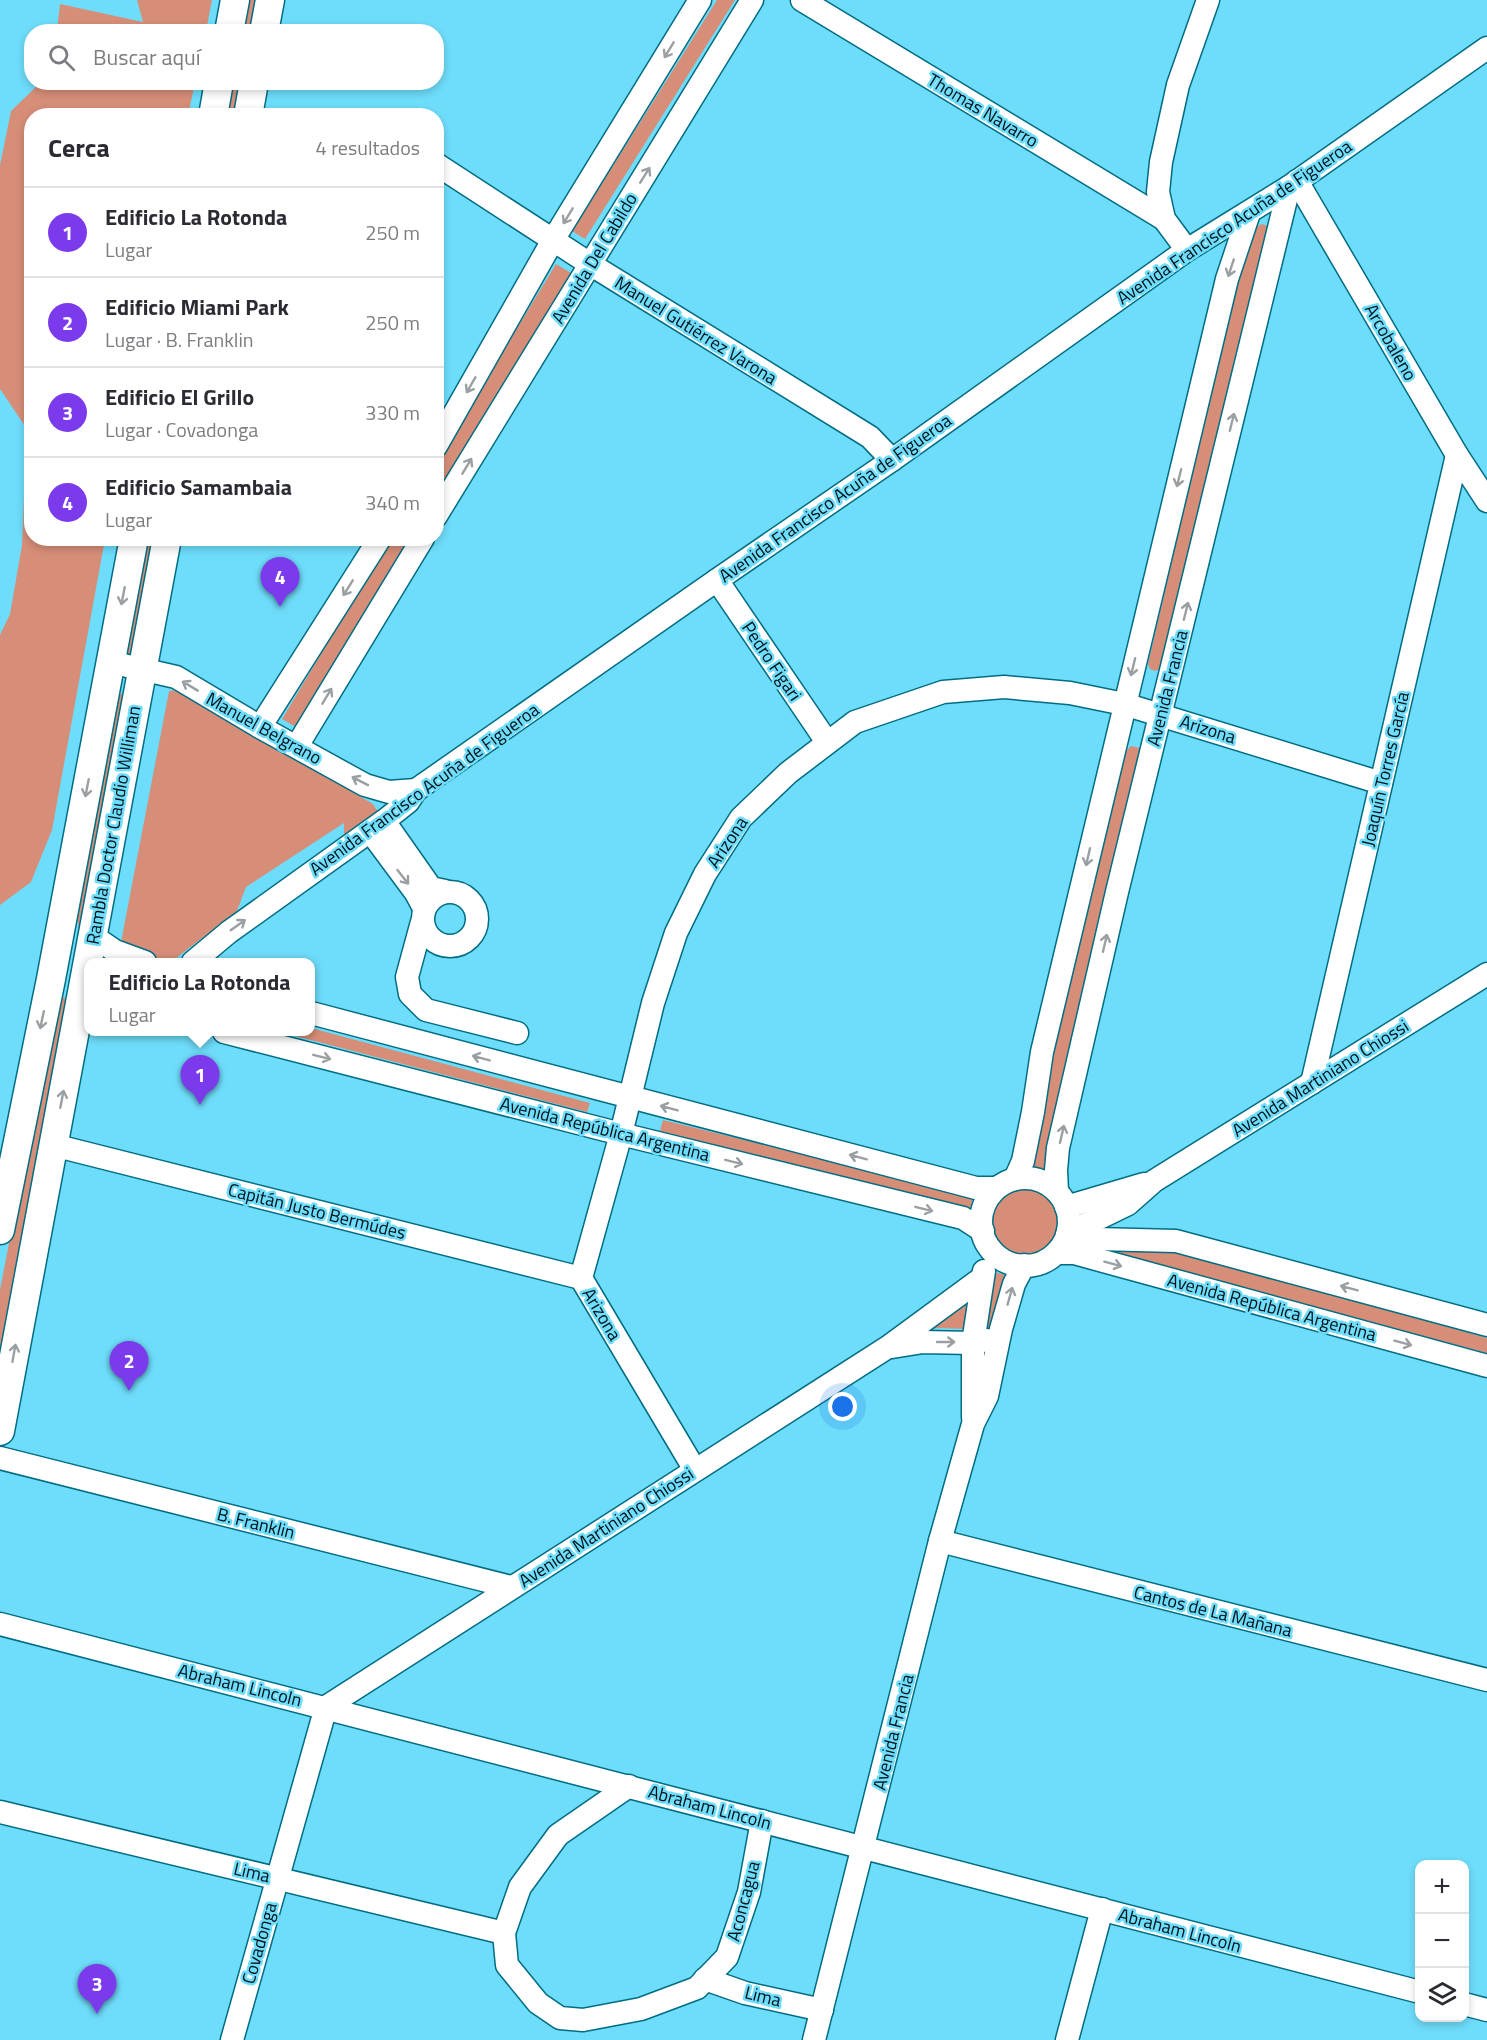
<!DOCTYPE html>
<html lang="es">
<head>
<meta charset="utf-8">
<style>
  :root { --surface:#fff; --page:#f2f2f3; --text:#2b2b33; --muted:#7c7c81; --line:#e1e1e2; --accent:#7c3aed }
  body { margin:0; font-family:"Titillium Web",sans-serif; background:var(--page); color:var(--text) }
  .controls { position:absolute; right:18px; bottom:18px; display:grid; overflow:hidden; border-radius:12px; box-shadow:0 3px 9px #0003 }
  .controls button { width:54px; height:54px; display:grid; place-items:center; padding:0; border:0; border-bottom:2px solid var(--line); background:var(--surface); color:var(--text); font:30px sans-serif }
  .you { position:absolute; left:843px; top:1407px; width:21px; height:21px; margin:-15px; border:4px solid #fff; border-radius:50%; background:#1a73e8; box-shadow:0 0 0 9px #1a73e833 }
  .badge { display:grid; place-items:center; width:39px; height:39px; border-radius:50%; background:var(--accent); color:#fff; font-size:20px; font-weight:700 }
  .pin { position:absolute; translate:-50% -50px; filter:drop-shadow(0 2px 3px #0008) }
  .pin::after { content:''; position:absolute; top:32px; width:21px; height:18px; background:inherit; clip-path:polygon(0 0,100% 0,50% 100%) }
  .popup { position:absolute; left:84px; top:958px; width:231px; height:78px; box-sizing:border-box; display:grid; place-content:center; border-radius:12px; background:var(--surface); filter:drop-shadow(0 2px 4px #0005); font-size:20px; white-space:nowrap; color:var(--muted) }
  .popup b { font-size:22px; color:var(--text) }
  .popup::after { content:''; position:absolute; left:50%; top:100%; margin-left:-12px; border:12px solid transparent; border-top-color:var(--surface) }
  .list { margin:0; padding:0; list-style:none }
  h2 { display:flex; justify-content:space-between; align-items:center; height:78px; margin:0; padding:0 24px; font-size:26px }
  h2 small { font-size:20px; font-weight:400; color:var(--muted) }
  .list li { display:grid; grid-template-columns:39px 1fr auto; gap:18px; align-items:center; box-sizing:border-box; height:90px; padding:0 24px; border-top:2px solid var(--line) }
  .list b { display:block; font-size:22px; white-space:nowrap }
  .list p { margin:0; font-size:20px; white-space:nowrap; color:var(--muted) }
  .list em { font-size:20px; font-style:normal; color:var(--muted) }
  .icon { flex:none; width:33px; height:33px; fill:none; stroke:currentColor; stroke-width:2; stroke-linecap:round; stroke-linejoin:round }
  .map { position:relative; flex:none; width:1487px; height:2040px; overflow:hidden }
  .search { position:absolute; background:var(--surface); box-shadow:0 3px 9px #0003; left:24px; top:24px; width:420px; height:66px; display:flex; align-items:center; gap:15px; box-sizing:border-box; padding:0 21px; border-radius:24px; color:var(--muted); font-size:22px }
  .panel { position:absolute; background:var(--surface); box-shadow:0 3px 9px #0003; left:24px; top:108px; width:420px; height:438px; border-radius:24px }
  .map>svg:first-child { display:block }
  .green { fill:#d78e78 }
  .lines { fill:none; stroke-linecap:round; stroke-linejoin:round }
  .minor-casing { stroke:#026d82; stroke-width:25 }
  .major-casing { stroke:#026d82; stroke-width:31 }
  .minor { stroke:#fff; stroke-width:22 }
  .major { stroke:#fff; stroke-width:28 }
  .oneway { stroke:#999fa2 }
  .labels { text-anchor:middle; dominant-baseline:central; stroke-width:5; stroke-linejoin:round; paint-order:stroke }
  .street-label { font-size:18px; fill:#001016; stroke:#6eddfb }
</style>
</head>
<body>
<div class="map">
<svg width="1487" height="2040" viewBox="0 0 1487 2040">
  <rect width="100%" height="100%" fill="#6eddfb"/>
  <g class="green">
    <path d="M 137,0 L 212,0 L 206,31 L 57,31 L 60,4 L 143,22 Z"/>
    <path d="M 247,0 L 261,0 L 253,30 L 249,31 L 245,28 L 245,15 Z"/>
    <path d="M 717,0 L 735,0 L 585,239 L 572,231 Z"/>
    <path d="M 40,83 L 195,83 L 188,115 L 32,116 L 32,538 L 105,539 L 52,830 L 31,882 L 0,905 L 0,635 L 10,614 L 22,545 L 27,429 L 0,389 L 0,165 L 11,111 Z"/>
    <path d="M 235,83 L 244,83 L 240,115 L 225,116 L 229,94 Z"/>
    <path d="M 1262,224 L 1268,226 L 1268,231 L 1164,667 L 1155,671 L 1150,669 L 1148,664 L 1237,282 L 1256,227 Z"/>
    <path d="M 556,264 L 571,273 L 437,495 L 436,462 Z"/>
    <path d="M 144,539 L 158,539 L 137,652 L 130,656 L 125,652 Z"/>
    <path d="M 390,539 L 410,539 L 296,727 L 282,719 Z"/>
    <path d="M 180,690 L 373,804 L 378,812 L 344,835 L 344,823 L 246,887 L 237,911 L 171,962 L 169,962 L 132,949 L 121,942 L 169,691 Z"/>
    <path d="M 121,694 L 125,695 L 80,934 L 74,902 L 117,695 Z"/>
    <path d="M 1131,746 L 1140,748 L 1142,754 L 1046,1172 L 1031,1169 L 1043,1121 L 1050,1067 L 1126,751 Z"/>
    <path d="M 63,997 L 67,999 L 0,1364 L 0,1290 L 55,1003 L 58,999 Z"/>
    <path d="M 311,1028 L 590,1103 L 587,1112 L 280,1032 L 311,1032 Z"/>
    <path d="M 663,1120 L 973,1197 L 970,1210 L 660,1131 Z"/>
    <circle cx="1025" cy="1221" r="33"/>
    <path d="M 1076,1245 L 1177,1251 L 1487,1338 L 1487,1353 Z"/>
    <path d="M 995,1272 L 1007,1276 L 993,1324 L 986,1330 Z"/>
    <path d="M 974,1294 L 966,1329 L 938,1328 L 916,1332 Z"/>
  </g>
  <g class="lines">
    <defs>
      <g id="minor">
        <path d="M 802,0 L 1164,219"/>
        <path d="M 436,164 L 590,264 L 870,437 L 892,460"/>
        <path d="M 1297,181 L 1457,455 L 1487,501"/>
        <path d="M 1187,250 L 1164,219 L 1158,192 L 1161,162 L 1178,85 L 1208,0"/>
        <path d="M 436,446 L 553,240 L 700,0"/>
        <path d="M 436,516 L 752,0"/>
        <path d="M 717,580 L 827,742"/>
        <path d="M 110,662 L 176,677 L 260,727 L 365,785 L 389,792 L 416,790"/>
        <path d="M 260,727 L 380,538"/>
        <path d="M 297,746 L 423,538"/>
        <path d="M 384,821 L 431,888 L 445,891"/>
        <path d="M 370,831 L 416,893 L 424,908"/>
        <circle cx="450" cy="919" r="27"/>
        <path d="M 422,922 L 407,977 L 410,994 L 426,1010 L 517,1033"/>
        <path d="M 93,936 L 115,951 L 145,962"/>
        <path d="M 193,962 L 229,932 L 384,821 L 408,802 L 416,790 L 717,580 L 892,460 L 1187,250 L 1289,187 L 1487,48"/>
        <path d="M 311,1013 L 976,1188 L 996,1188"/>
        <path d="M 224,1032 L 621,1134 L 963,1218 L 983,1231"/>
        <path d="M 1312,1083 L 1457,455"/>
        <path d="M 53,1145 L 581,1278"/>
        <circle cx="1025" cy="1222" r="44"/>
        <path d="M 1015,1179 L 1023,1161 L 1033,1112 L 1042,1052 L 1227,279 L 1249,213"/>
        <path d="M 1057,1192 L 1056,1170 L 1058,1148 L 1117,892 L 1289,187"/>
        <path d="M 1066,1207 L 1144,1184"/>
        <path d="M 1068,1231 L 1091,1222 L 1128,1204 L 1154,1181 L 1487,974"/>
        <path d="M 1067,1235 L 1096,1239 L 1176,1241 L 1487,1325"/>
        <path d="M 1056,1253 L 1074,1253 L 1487,1366"/>
        <path d="M 892,1347 L 923,1342 L 973,1343 L 987,1340"/>
        <path d="M 973,1417 L 973,1343 L 984,1271"/>
        <path d="M 0,1458 L 511,1587"/>
        <path d="M 695,1470 L 581,1278 L 621,1134 L 653,1003 L 676,933 L 705,874 L 741,818 L 788,773 L 855,722 L 943,692 L 1004,687 L 1070,693 L 1124,704 L 1381,783"/>
        <path d="M 940,1541 L 1487,1680"/>
        <path d="M 0,1624 L 1420,1992"/>
        <path d="M 326,1707 L 888,1347 L 982,1278"/>
        <path d="M 629,1786 L 558,1835 L 520,1887 L 504,1933 L 507,1965 L 538,2003 L 560,2018 L 583,2020 L 641,2009 L 697,1988 L 727,1957 L 749,1892 L 762,1821"/>
        <path d="M 0,1812 L 504,1933"/>
        <path d="M 705,1979 L 745,1993 L 822,2010"/>
        <path d="M 1464,2004 L 1487,2010"/>
        <path d="M 232,2040 L 326,1707"/>
        <path d="M 814,2040 L 940,1541 L 973,1424 L 987,1396 L 1001,1329 L 1014,1284 L 1024,1265"/>
        <path d="M 1067,2040 L 1102,1909"/>
      </g>
      <g id="major">
        <path d="M 229,32 L 235,0"/>
        <path d="M 264,32 L 270,0"/>
        <path d="M 213,116 L 219,82"/>
        <path d="M 248,116 L 254,82"/>
        <path d="M 0,1230 L 51,979 L 134,538"/>
        <path d="M 0,1431 L 167,538"/>
      </g>
    </defs>
    <use href="#minor" class="minor-casing"/>
    <use href="#major" class="major-casing"/>
    <use href="#minor" class="minor"/>
    <use href="#major" class="major"/>
  </g>
  <defs><path id="oneway-shaft" d="M-6 0H5M1.5-3L5.5 0L1.5 3" fill="none" stroke-width="1.6" stroke-linecap="round" stroke-linejoin="round" transform="scale(1.5)"/></defs>
  <g class="oneway">
    <use href="#oneway-shaft" transform="translate(669 50) rotate(121)"/>
    <use href="#oneway-shaft" transform="translate(645 175) rotate(-58)"/>
    <use href="#oneway-shaft" transform="translate(568 216) rotate(121)"/>
    <use href="#oneway-shaft" transform="translate(1231 268) rotate(108)"/>
    <use href="#oneway-shaft" transform="translate(471 385) rotate(120)"/>
    <use href="#oneway-shaft" transform="translate(1232 422) rotate(-76)"/>
    <use href="#oneway-shaft" transform="translate(467 466) rotate(-59)"/>
    <use href="#oneway-shaft" transform="translate(1179 478) rotate(104)"/>
    <use href="#oneway-shaft" transform="translate(348 588) rotate(122)"/>
    <use href="#oneway-shaft" transform="translate(123 596) rotate(101)"/>
    <use href="#oneway-shaft" transform="translate(1186 611) rotate(-76)"/>
    <use href="#oneway-shaft" transform="translate(1133 667) rotate(104)"/>
    <use href="#oneway-shaft" transform="translate(190 686) rotate(-149)"/>
    <use href="#oneway-shaft" transform="translate(327 696) rotate(-59)"/>
    <use href="#oneway-shaft" transform="translate(360 781) rotate(-153)"/>
    <use href="#oneway-shaft" transform="translate(87 788) rotate(101)"/>
    <use href="#oneway-shaft" transform="translate(1088 857) rotate(103)"/>
    <use href="#oneway-shaft" transform="translate(403 877) rotate(52)"/>
    <use href="#oneway-shaft" transform="translate(238 925) rotate(-35)"/>
    <use href="#oneway-shaft" transform="translate(1105 943) rotate(-77)"/>
    <use href="#oneway-shaft" transform="translate(42 1020) rotate(102)"/>
    <use href="#oneway-shaft" transform="translate(322 1057) rotate(14)"/>
    <use href="#oneway-shaft" transform="translate(481 1058) rotate(-165)"/>
    <use href="#oneway-shaft" transform="translate(62 1099) rotate(-79)"/>
    <use href="#oneway-shaft" transform="translate(669 1108) rotate(-165)"/>
    <use href="#oneway-shaft" transform="translate(1062 1134) rotate(-77)"/>
    <use href="#oneway-shaft" transform="translate(858 1157) rotate(-165)"/>
    <use href="#oneway-shaft" transform="translate(734 1162) rotate(14)"/>
    <use href="#oneway-shaft" transform="translate(924 1209) rotate(14)"/>
    <use href="#oneway-shaft" transform="translate(1113 1264) rotate(15)"/>
    <use href="#oneway-shaft" transform="translate(1349 1288) rotate(-165)"/>
    <use href="#oneway-shaft" transform="translate(1010 1296) rotate(-74)"/>
    <use href="#oneway-shaft" transform="translate(946 1342)"/>
    <use href="#oneway-shaft" transform="translate(1403 1343) rotate(15)"/>
    <use href="#oneway-shaft" transform="translate(14 1353) rotate(-80)"/>
  </g>
  <g class="labels">
    <g class="street-label">
      <text transform="translate(983 110) rotate(31)">Thomas Navarro</text>
      <text transform="translate(1234 222) rotate(-34)">Avenida Francisco Acuña de Figueroa</text>
      <text transform="translate(594 258) rotate(-59)">Avenida Del Cabildo</text>
      <text transform="translate(696 330) rotate(32)">Manuel Gutiérrez Varona</text>
      <text transform="translate(1391 342) rotate(60)">Arcobaleno</text>
      <text transform="translate(835 498) rotate(-35)">Avenida Francisco Acuña de Figueroa</text>
      <text transform="translate(772 661) rotate(56)">Pedro Figari</text>
      <text transform="translate(1167 688) rotate(-76)">Avenida Francia</text>
      <text transform="translate(264 728) rotate(29)">Manuel Belgrano</text>
      <text transform="translate(1208 729) rotate(17)">Arizona</text>
      <text transform="translate(1385 769) rotate(-77)">Joaquín Torres García</text>
      <text transform="translate(424 789) rotate(-36)">Avenida Francisco Acuña de Figueroa</text>
      <text transform="translate(113 825) rotate(-80)">Rambla Doctor Claudio Williman</text>
      <text transform="translate(727 842) rotate(-56)">Arizona</text>
      <text transform="translate(1320 1078) rotate(-32)">Avenida Martiniano Chiossi</text>
      <text transform="translate(605 1129) rotate(14)">Avenida República Argentina</text>
      <text transform="translate(317 1211) rotate(14)">Capitán Justo Bermúdes</text>
      <text transform="translate(1272 1307) rotate(15)">Avenida República Argentina</text>
      <text transform="translate(602 1314) rotate(59)">Arizona</text>
      <text transform="translate(256 1523) rotate(14)">B. Franklin</text>
      <text transform="translate(606 1527) rotate(-33)">Avenida Martiniano Chiossi</text>
      <text transform="translate(1213 1611) rotate(14)">Cantos de La Mañana</text>
      <text transform="translate(240 1685) rotate(14)">Abraham Lincoln</text>
      <text transform="translate(893 1732) rotate(-76)">Avenida Francia</text>
      <text transform="translate(710 1807) rotate(15)">Abraham Lincoln</text>
      <text transform="translate(252 1872) rotate(13)">Lima</text>
      <text transform="translate(743 1901) rotate(-75)">Aconcagua</text>
      <text transform="translate(1180 1930) rotate(15)">Abraham Lincoln</text>
      <text transform="translate(259 1943) rotate(-74)">Covadonga</text>
      <text transform="translate(763 1996) rotate(14)">Lima</text>
    </g>
  </g>
</svg>
<div class="controls">
<button>+</button>
<button>−</button>
<button><svg class="icon" aria-label="layers" viewBox="0 0 24 24"><path d="M12 4l9 5-9 5-9-5zM3 14l9 5 9-5"/></svg></button>
</div>
<div class="you"></div>
<div class="pin badge" style="left:200px;top:1105px">1</div>
<div class="popup"><b>Edificio La Rotonda</b>Lugar</div>
<div class="pin badge" style="left:129px;top:1391px">2</div>
<div class="pin badge" style="left:97px;top:2014px">3</div>
<div class="pin badge" style="left:280px;top:607px">4</div>
<div class="search"><svg class="icon" aria-label="search" viewBox="0 0 24 24"><circle cx="10" cy="10" r="6"/><path d="M15 15l6 6"/></svg>Buscar aquí</div>
<section class="panel">
<h2>Cerca<small>4 resultados</small></h2>
<ul class="list">
<li><span class="badge">1</span><div><b>Edificio La Rotonda</b><p>Lugar</p></div><em>250 m</em></li>
<li><span class="badge">2</span><div><b>Edificio Miami Park</b><p>Lugar · B. Franklin</p></div><em>250 m</em></li>
<li><span class="badge">3</span><div><b>Edificio El Grillo</b><p>Lugar · Covadonga</p></div><em>330 m</em></li>
<li><span class="badge">4</span><div><b>Edificio Samambaia</b><p>Lugar</p></div><em>340 m</em></li>
</ul>
</section>
</div>
</body>
</html>
